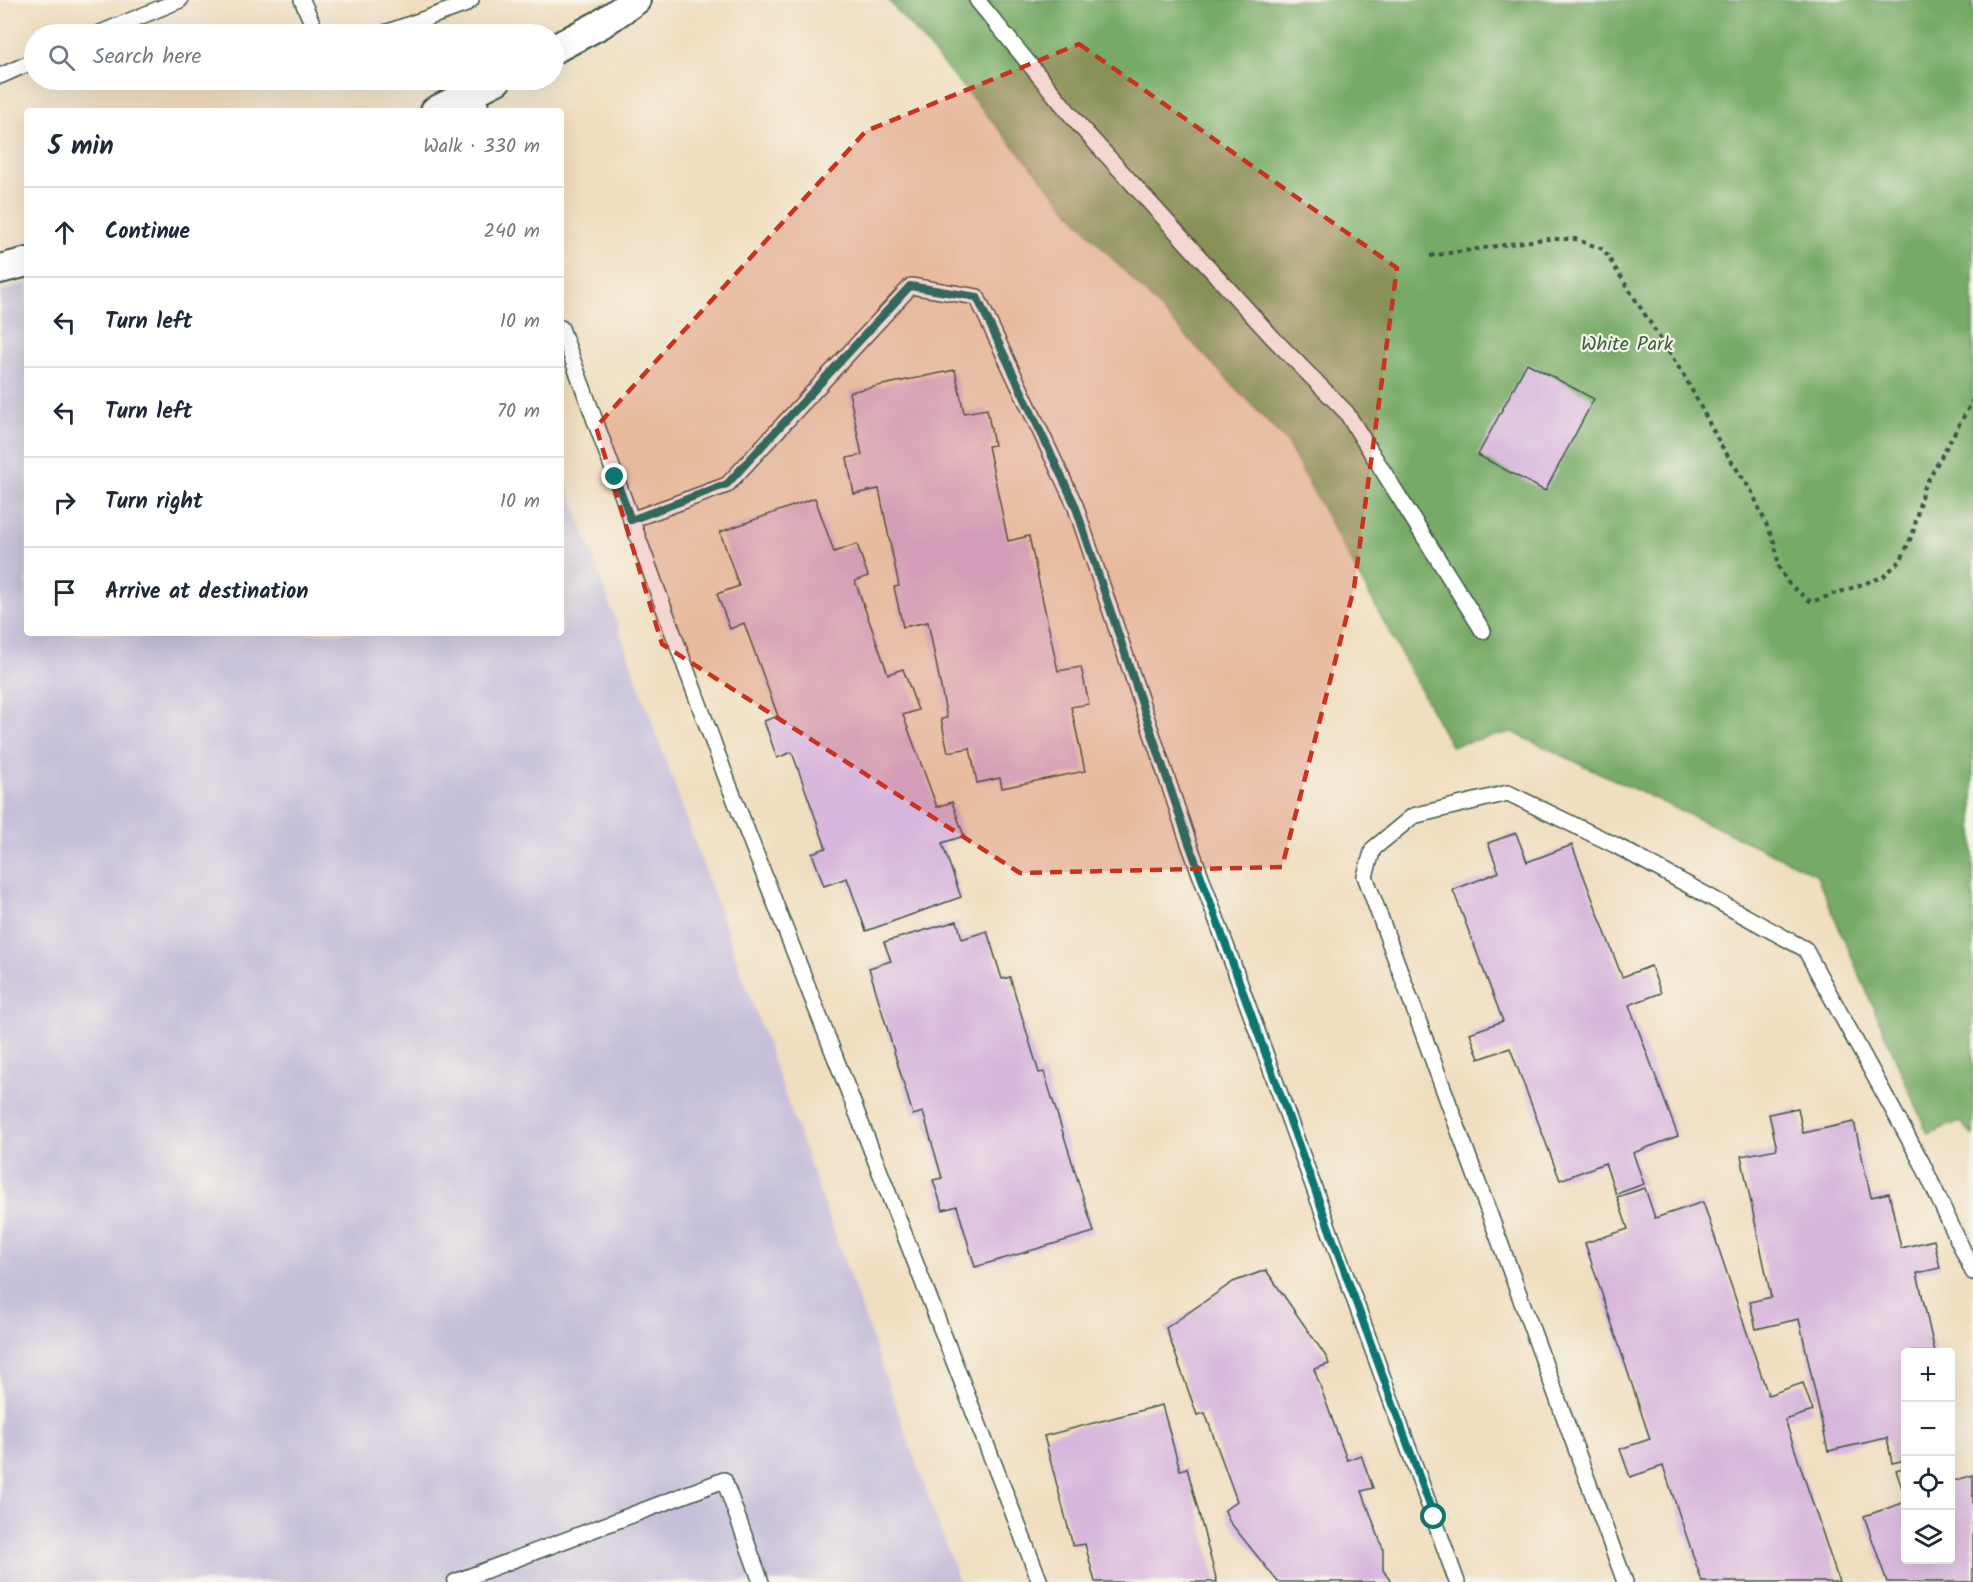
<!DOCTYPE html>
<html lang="en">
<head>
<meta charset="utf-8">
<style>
  :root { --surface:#fff; --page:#f6f6f7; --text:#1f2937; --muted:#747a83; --line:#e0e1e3 }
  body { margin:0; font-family:Kalam,sans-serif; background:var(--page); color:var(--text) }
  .controls { position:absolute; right:18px; bottom:18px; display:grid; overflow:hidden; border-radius:6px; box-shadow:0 6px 24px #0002 }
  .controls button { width:54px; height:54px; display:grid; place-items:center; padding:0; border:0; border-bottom:2px solid var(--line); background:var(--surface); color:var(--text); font:30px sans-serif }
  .stop { position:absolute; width:18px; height:18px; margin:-14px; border:4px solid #0f766e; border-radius:50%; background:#fff }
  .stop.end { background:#0f766e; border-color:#fff; box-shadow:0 2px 6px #0008 }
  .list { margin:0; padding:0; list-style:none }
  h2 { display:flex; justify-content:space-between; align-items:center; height:78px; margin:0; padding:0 24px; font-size:26px }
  h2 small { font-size:20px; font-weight:400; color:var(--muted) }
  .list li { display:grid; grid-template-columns:39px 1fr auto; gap:18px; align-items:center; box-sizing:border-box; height:90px; padding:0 24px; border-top:2px solid var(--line) }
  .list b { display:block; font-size:22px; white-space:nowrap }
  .list em { font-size:20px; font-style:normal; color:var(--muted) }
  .icon { flex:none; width:33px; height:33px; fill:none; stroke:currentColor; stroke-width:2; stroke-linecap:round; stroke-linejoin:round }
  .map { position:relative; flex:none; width:1973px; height:1582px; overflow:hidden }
  .search { position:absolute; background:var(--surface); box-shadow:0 6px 24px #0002; left:24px; top:24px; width:540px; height:66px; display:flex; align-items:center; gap:15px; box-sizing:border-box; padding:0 21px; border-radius:33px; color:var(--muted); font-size:22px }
  .panel { position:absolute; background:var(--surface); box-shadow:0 6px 24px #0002; left:24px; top:108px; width:540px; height:528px; border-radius:6px }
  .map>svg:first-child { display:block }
  .industrial { fill:#c6c0da }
  .forest { fill:#7a6; stroke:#4b744d; stroke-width:1.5 }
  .building { fill:#d8b7dd }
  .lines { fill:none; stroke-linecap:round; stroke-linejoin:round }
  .service-casing { stroke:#3e5549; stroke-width:18 }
  .minor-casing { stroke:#3e5549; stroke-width:32 }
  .path { stroke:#3e5549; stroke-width:4; stroke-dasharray:4.5 4.5; stroke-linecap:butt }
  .service { stroke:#fff; stroke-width:15 }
  .minor { stroke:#fff; stroke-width:28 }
  .route { stroke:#0f766e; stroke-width:8 }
  .marked { fill:#c8321e; fill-opacity:0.2; stroke:#c8321e; stroke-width:4.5; stroke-dasharray:12 8; stroke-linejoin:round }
  .labels { text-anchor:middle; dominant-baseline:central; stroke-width:4.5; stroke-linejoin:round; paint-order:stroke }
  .park-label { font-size:20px; fill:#3c5f44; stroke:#f7f3e8 }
</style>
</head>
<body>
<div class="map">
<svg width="1973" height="1582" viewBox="0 0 1973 1582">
  <rect width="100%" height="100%" fill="#f7f3e8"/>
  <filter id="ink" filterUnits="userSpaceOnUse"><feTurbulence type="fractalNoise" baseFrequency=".0167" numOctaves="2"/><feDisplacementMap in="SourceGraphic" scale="12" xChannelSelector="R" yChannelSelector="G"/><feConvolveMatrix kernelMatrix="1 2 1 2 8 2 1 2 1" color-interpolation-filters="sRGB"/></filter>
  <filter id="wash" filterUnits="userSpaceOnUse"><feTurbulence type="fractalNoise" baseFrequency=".008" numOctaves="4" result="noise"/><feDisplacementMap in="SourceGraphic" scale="24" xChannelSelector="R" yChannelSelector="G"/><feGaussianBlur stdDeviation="1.35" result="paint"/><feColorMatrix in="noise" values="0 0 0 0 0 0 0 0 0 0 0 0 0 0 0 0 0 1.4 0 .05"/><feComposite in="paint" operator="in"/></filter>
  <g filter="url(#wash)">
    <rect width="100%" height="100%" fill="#f0dec0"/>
    <path class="industrial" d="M 27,283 L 27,633 L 561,633 L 561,467 L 959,1582 L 0,1582 L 0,291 Z"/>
    <path class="forest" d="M 888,0 L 1973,0 L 1973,1136 L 1960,1121 L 1928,1134 L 1816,874 L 1512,732 L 1451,746 L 1286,441 L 1092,237 Z"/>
    <g id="blocks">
      <g class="building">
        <path d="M 1527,363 L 1594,399 L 1545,491 L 1478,455 Z"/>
        <path d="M 955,370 L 964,413 L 987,409 L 994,445 L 988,446 L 1008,541 L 1029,536 L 1058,671 L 1081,667 L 1089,704 L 1071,707 L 1085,771 L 1002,788 L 1000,778 L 977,783 L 970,748 L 948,752 L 941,719 L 947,718 L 928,622 L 903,627 L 894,587 L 899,586 L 879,489 L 854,494 L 847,458 L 862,455 L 849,392 Z"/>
        <path d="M 815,498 L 834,552 L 857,544 L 868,576 L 855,581 L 888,674 L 903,669 L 918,710 L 903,715 L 937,807 L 952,802 L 964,836 L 942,843 L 961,897 L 866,931 L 847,878 L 824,886 L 812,853 L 826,848 L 792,752 L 777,758 L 764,721 L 778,716 L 744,623 L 730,629 L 717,594 L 739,586 L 720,532 Z"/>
        <path d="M 1516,833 L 1527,862 L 1572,845 L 1622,977 L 1651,966 L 1661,993 L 1629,1005 L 1678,1136 L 1633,1153 L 1644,1184 L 1616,1194 L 1605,1163 L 1560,1180 L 1510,1048 L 1479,1059 L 1470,1033 L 1503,1021 L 1453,890 L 1499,872 L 1488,843 Z"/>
        <path d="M 957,921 L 962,939 L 987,931 L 1002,979 L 1010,977 L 1039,1073 L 1044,1072 L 1094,1232 L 975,1267 L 957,1206 L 943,1210 L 933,1180 L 942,1178 L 923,1112 L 913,1115 L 869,968 L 891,961 L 884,942 Z"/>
        <path d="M 1798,1108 L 1803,1133 L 1854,1122 L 1871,1197 L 1889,1193 L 1901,1248 L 1934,1240 L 1940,1268 L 1917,1273 L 1935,1352 L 1906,1352 L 1906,1460 L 1892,1463 L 1887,1438 L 1828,1451 L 1799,1319 L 1756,1329 L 1750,1302 L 1771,1297 L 1741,1156 L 1777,1149 L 1769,1114 Z"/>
        <path d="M 1645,1188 L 1655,1218 L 1703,1202 L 1768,1395 L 1803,1383 L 1813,1411 L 1785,1420 L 1839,1582 L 1702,1582 L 1663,1466 L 1630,1477 L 1620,1449 L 1650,1439 L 1585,1243 L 1628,1229 L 1617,1197 Z"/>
        <path d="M 1266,1270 L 1327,1358 L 1329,1364 L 1314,1369 L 1347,1460 L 1361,1455 L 1373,1488 L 1362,1491 L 1383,1549 L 1383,1570 L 1391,1582 L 1278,1582 L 1229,1521 L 1225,1510 L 1237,1501 L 1205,1413 L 1197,1415 L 1166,1328 L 1233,1282 Z"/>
        <path d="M 1162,1405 L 1180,1470 L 1187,1468 L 1217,1582 L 1095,1582 L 1085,1544 L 1073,1546 L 1044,1436 Z"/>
        <path d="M 1906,1467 L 1906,1497 L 1905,1497 L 1896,1470 Z"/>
        <path d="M 1973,1475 L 1973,1582 L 1887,1582 L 1864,1516 L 1906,1502 L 1906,1560 L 1950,1560 L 1950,1482 Z"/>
      </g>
    </g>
  </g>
  <g filter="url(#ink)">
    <use href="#blocks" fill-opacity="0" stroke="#3e5549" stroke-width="1.5"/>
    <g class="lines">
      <defs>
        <g id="service">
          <path d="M 302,0 L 317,34"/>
          <path d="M 977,0 L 1080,126 L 1273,338 L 1346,412 L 1483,631"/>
          <path d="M 98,34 L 180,0"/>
          <path d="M 382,34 L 464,5 L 471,0"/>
          <path d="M 0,76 L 34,61"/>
          <path d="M 475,91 L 482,111"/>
          <path d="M 561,328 L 727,780 L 1040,1582"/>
          <path d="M 631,520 L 727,485 L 911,286 L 977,297 L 1075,505 L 1187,838 L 1457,1582"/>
          <path d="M 455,1582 L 724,1480 L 761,1582"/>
          <path d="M 1625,1582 L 1365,876 L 1373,849 L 1413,816 L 1508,793 L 1615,845 L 1805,949 L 1922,1163 L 1973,1272"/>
        </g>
        <g id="minor">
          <path d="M 554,49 L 601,24 L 636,0"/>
          <path d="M 435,111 L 497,80"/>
          <path d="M 0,269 L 27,262"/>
        </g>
      </defs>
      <use href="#service" class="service-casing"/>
      <use href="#minor" class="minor-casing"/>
      <path class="path" d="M 1430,256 L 1544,239 L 1575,239 L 1603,249 L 1686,379 L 1722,447 L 1752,492 L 1775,544 L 1779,568 L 1789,584 L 1811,602 L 1883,577 L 1901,560 L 1913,533 L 1923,489 L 1973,400"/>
      <use href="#service" class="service"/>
      <use href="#minor" class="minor"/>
    </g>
  </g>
  <g class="lines" filter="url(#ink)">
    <path class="route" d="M 615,477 L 631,520 L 727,484 L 910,286 L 977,297 L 1075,505 L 1187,838 L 1434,1517"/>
  </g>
  <path class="marked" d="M 1079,44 L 1397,268 L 1354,588 L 1282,867 L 1020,873 L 662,644 L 596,427 L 866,131 Z"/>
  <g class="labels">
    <g class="park-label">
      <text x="1627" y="345">White Park</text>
    </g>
  </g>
</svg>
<div class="controls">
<button>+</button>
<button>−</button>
<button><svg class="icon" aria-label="locate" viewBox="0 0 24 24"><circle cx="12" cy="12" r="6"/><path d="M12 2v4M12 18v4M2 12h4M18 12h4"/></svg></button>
<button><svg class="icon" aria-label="layers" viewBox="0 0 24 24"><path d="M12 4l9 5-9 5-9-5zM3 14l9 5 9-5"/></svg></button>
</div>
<div class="stop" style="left:1434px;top:1517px"></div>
<div class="stop end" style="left:615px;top:477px"></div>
<div class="search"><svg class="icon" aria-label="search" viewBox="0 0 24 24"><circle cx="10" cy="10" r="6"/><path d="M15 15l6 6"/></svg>Search here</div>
<section class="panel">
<h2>5 min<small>Walk · 330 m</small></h2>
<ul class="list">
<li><svg class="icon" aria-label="ahead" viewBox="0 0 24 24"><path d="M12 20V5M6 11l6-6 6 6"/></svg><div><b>Continue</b></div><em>240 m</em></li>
<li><svg class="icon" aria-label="left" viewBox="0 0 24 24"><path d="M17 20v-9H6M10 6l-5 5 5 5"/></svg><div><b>Turn left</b></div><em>10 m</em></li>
<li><svg class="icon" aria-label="left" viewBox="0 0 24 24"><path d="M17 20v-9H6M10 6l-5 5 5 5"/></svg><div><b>Turn left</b></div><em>70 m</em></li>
<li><svg class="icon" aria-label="right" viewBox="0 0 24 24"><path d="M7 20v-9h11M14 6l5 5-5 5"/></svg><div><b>Turn right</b></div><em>10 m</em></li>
<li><svg class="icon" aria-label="arrive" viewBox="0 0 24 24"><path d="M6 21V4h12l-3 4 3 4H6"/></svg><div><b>Arrive at destination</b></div></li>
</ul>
</section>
</div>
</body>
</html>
